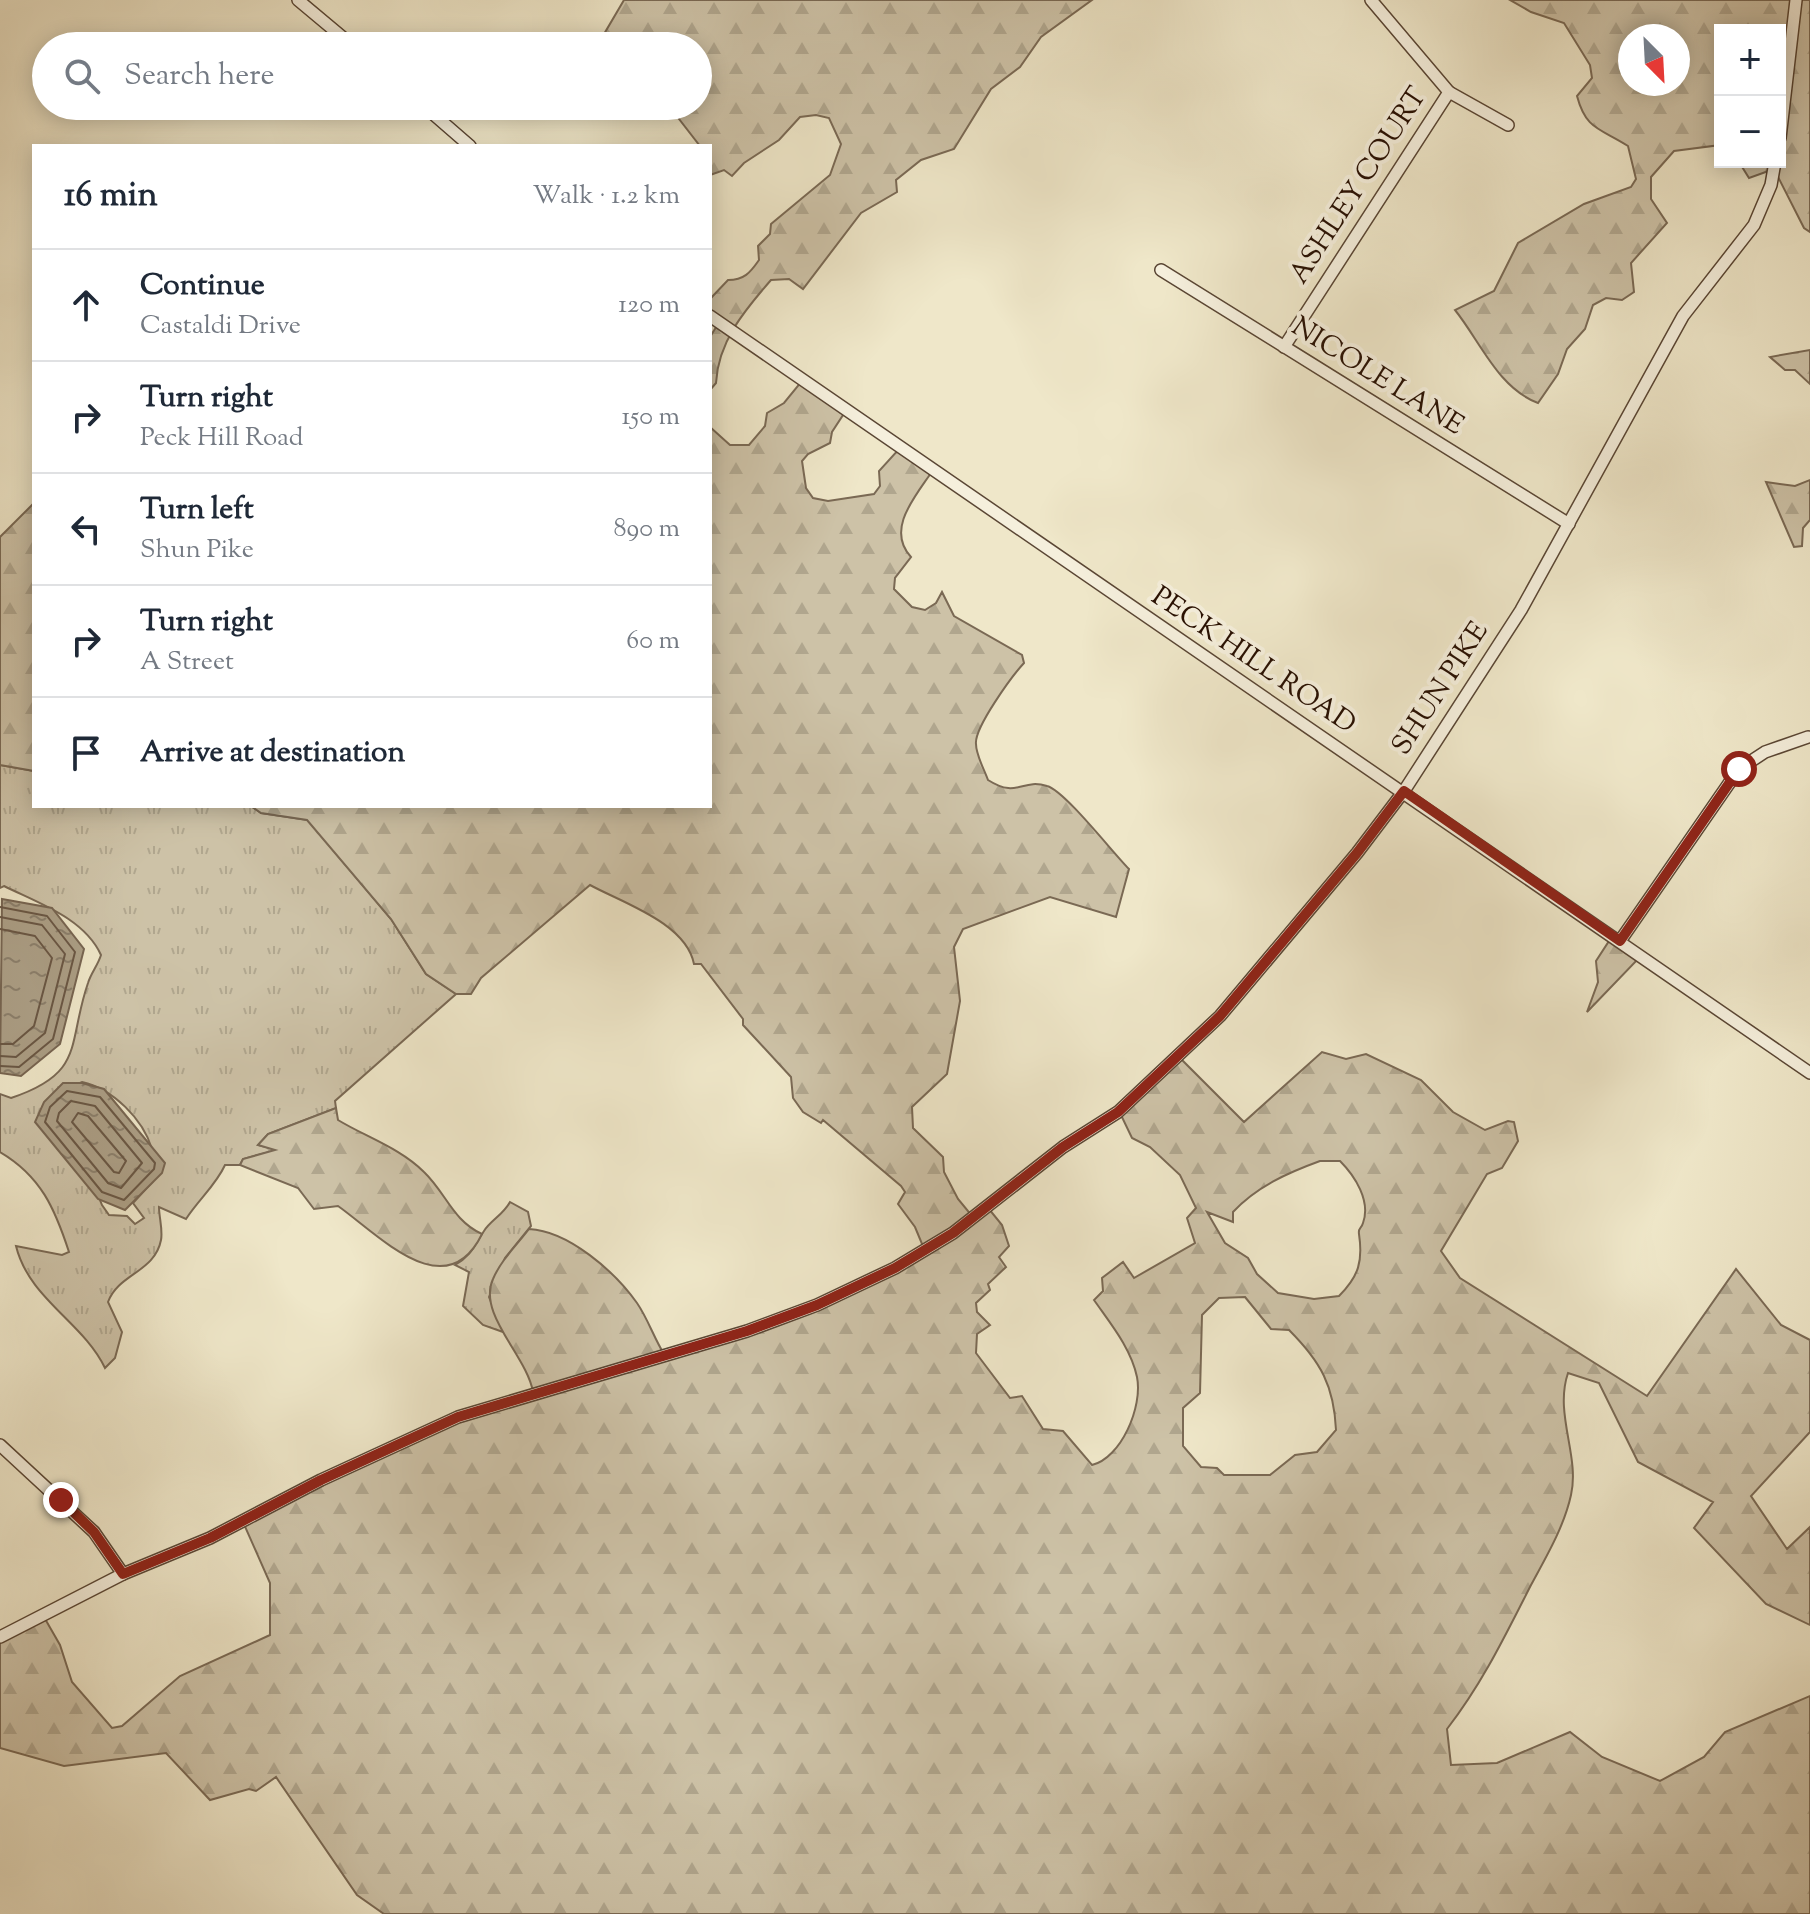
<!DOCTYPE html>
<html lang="en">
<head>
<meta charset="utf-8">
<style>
  :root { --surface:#fff; --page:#f6f6f7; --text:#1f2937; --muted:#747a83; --line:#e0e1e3 }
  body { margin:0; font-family:"Sorts Mill Goudy",serif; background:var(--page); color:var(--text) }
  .controls { position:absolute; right:24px; top:24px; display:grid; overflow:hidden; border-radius:0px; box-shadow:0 4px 20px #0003 }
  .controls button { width:72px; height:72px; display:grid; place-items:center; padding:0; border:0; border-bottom:2px solid var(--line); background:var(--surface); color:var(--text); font:40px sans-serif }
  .compass { position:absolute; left:1618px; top:24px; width:72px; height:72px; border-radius:50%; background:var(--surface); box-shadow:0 4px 20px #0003; rotate:156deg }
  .stop { position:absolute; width:24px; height:24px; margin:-18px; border:6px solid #8f2418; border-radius:50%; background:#fff }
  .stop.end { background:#8f2418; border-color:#fff; box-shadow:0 2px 8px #0008 }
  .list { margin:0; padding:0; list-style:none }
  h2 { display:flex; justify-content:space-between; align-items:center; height:104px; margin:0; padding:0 32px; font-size:34px }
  h2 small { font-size:26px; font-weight:400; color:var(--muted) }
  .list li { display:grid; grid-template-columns:52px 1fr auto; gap:24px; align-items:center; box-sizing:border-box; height:112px; padding:0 32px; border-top:2px solid var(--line) }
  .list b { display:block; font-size:30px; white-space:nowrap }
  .list p { margin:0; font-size:26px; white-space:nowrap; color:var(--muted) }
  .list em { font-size:26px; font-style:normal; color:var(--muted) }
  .icon { flex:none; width:44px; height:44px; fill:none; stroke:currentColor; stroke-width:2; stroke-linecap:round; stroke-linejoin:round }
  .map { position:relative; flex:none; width:1810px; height:1914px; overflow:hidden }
  .search { position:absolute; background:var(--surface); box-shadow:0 4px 20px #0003; left:32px; top:32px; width:680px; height:88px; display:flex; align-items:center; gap:20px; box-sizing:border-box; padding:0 28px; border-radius:44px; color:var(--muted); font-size:30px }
  .panel { position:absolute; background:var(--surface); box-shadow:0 4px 20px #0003; left:32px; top:144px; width:680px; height:664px; border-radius:0px }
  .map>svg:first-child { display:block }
  .grass { fill:url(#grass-tufts); stroke:#7a6954; stroke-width:2; fill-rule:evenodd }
  .forest { fill:url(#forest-firs); stroke:#7a6954; stroke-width:2; fill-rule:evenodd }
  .water { fill:url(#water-ripples); stroke:#776551; stroke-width:2 }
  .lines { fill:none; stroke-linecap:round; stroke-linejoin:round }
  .shore { stroke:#6a5744; stroke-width:2 }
  .minor-casing { stroke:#5a4634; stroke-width:14 }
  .minor { stroke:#f5efdc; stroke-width:11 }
  .route { stroke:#8f2418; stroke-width:10 }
  .labels { text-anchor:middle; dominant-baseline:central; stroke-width:8; stroke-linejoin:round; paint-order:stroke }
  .street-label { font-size:28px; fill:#281002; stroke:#f5efdc }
</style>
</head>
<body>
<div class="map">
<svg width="1810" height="1914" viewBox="0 0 1810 1914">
  <defs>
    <pattern id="grass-tufts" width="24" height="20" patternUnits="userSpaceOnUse" patternTransform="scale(2)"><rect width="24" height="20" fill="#cdc2a7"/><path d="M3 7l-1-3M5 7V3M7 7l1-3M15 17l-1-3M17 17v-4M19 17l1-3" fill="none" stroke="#b0a68e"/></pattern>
    <pattern id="forest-firs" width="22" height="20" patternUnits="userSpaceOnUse" patternTransform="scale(2)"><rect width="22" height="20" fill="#cdc2a7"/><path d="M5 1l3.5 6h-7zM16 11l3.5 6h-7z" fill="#b0a68e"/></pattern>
    <pattern id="water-ripples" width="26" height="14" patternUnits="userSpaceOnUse" patternTransform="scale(2)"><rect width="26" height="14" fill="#ab9e85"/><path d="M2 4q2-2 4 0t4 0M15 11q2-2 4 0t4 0" fill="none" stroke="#8b7f6b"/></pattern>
  </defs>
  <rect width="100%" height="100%" fill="#efe7c9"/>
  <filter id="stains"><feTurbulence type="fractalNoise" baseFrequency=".0025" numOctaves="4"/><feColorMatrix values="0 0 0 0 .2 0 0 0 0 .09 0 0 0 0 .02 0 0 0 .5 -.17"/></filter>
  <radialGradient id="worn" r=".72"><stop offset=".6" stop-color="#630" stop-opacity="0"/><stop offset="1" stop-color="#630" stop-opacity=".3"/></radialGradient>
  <g class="grass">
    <path d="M 0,765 L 34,771 L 34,806 L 251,806 L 261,813 L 308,820 L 391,919 L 426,974 L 456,994 L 335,1101 L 336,1108 L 268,1134 L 258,1145 L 277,1150 L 243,1159 L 240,1165 L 225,1165 C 216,1185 199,1199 186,1219 L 159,1207 C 159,1217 163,1230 161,1240 C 155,1272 118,1274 108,1302 L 122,1332 L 115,1358 L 105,1368 C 83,1322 29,1299 16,1246 L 62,1255 L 69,1252 C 55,1209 41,1176 0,1152 L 0,1094 L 11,1098 C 86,1073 67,1044 88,983 C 91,973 98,965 101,955 C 84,918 38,903 4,886 L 0,888 ZM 82,1082 C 113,1089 143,1119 152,1149 C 155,1158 153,1171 153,1181 L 133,1203 L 144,1218 L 135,1224 L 127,1216 L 109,1215 L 102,1205 L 57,1093 Z"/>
    <path d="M 510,1202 L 528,1212 L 531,1226 L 505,1258 L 489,1297 L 503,1332 L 483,1325 L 463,1306 L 469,1272 L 455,1265 C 471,1256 474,1246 484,1231 C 491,1220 503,1215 510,1202 Z"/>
  </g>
  <g class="forest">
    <path d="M 624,0 L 1092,0 L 1041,37 L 1020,67 L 991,89 L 954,149 L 921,160 L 896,180 L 897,192 L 861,213 L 803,289 L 789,279 L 771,280 C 744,311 718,342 716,383 L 710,390 L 710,337 L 718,324 L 710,317 L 710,299 L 728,280 C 744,280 750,273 759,260 L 758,246 L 770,234 L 771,224 L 830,175 L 841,144 L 829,118 L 816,115 L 800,117 L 779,140 L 744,163 L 732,176 L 724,170 L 710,175 L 710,146 L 700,146 L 669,106 L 698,106 L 698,46 L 591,46 L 604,34 Z"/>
    <path d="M 1510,0 L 1810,0 L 1810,232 L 1804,228 L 1774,169 L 1749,178 L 1739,162 L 1780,162 L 1780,30 L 1720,30 L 1720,145 L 1674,151 L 1651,177 L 1651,199 L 1667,223 L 1631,263 L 1634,292 L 1622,300 L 1606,298 L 1593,305 L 1585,329 L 1567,349 L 1558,374 L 1538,403 C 1498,388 1480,341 1455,310 L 1494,291 L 1518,243 L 1584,204 L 1631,187 L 1636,179 L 1628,146 C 1600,128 1586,130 1577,96 L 1592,78 L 1590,65 L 1564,23 L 1531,12 ZM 1630,36 L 1678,36 L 1678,84 L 1630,84 Z"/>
    <path d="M 1810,350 L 1810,384 L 1795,370 L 1785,370 L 1770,357 Z"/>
    <path d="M 801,382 L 845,412 L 832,432 L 830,443 L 808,454 L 802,461 L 806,488 L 813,498 L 828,501 L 874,494 L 880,486 L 879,471 L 899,449 L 931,473 C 914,498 886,530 911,557 L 895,578 L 894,589 L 912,607 L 925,610 L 936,603 L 942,592 L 954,616 L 1022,655 L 1024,663 C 1012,676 974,728 976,744 C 976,755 984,769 988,780 C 1018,799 1021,778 1047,786 C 1065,791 1112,852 1129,869 L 1116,917 L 1050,897 L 963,929 L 954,947 L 960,1001 L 947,1074 L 912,1107 L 913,1128 L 943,1157 L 944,1172 L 958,1199 L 972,1216 L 989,1209 L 1002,1225 L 1009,1246 L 999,1257 L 1006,1267 L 988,1284 L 990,1290 L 976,1303 L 977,1312 L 990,1325 L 977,1334 L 976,1353 L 1010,1398 L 1022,1396 L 1043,1429 L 1063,1431 L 1092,1465 C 1121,1458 1143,1407 1137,1377 C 1131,1348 1110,1323 1094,1300 L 1103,1291 L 1102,1278 L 1123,1262 L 1134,1278 L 1195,1243 L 1187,1218 L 1196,1208 L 1180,1175 L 1150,1147 L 1132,1138 L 1120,1113 L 1180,1058 L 1244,1122 L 1322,1052 L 1346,1059 L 1366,1054 L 1421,1080 L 1453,1112 L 1485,1130 L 1508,1121 L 1514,1122 L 1518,1141 L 1502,1168 L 1487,1174 L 1441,1251 L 1460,1278 L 1647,1396 L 1736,1269 L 1781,1325 L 1810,1340 L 1810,1432 L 1751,1496 L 1787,1549 L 1810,1527 L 1810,1625 L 1766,1604 L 1694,1528 L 1713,1502 L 1638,1462 L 1599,1383 L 1568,1373 C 1554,1414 1580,1456 1571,1495 C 1564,1527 1546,1557 1531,1585 C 1505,1636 1482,1684 1447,1729 L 1451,1765 L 1497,1763 L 1570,1732 L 1602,1757 L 1660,1781 L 1704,1757 L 1725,1732 L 1810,1696 L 1810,1914 L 384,1914 L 357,1895 L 276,1777 L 256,1791 L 249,1789 L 210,1800 L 166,1753 L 64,1766 L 0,1748 L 0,1639 L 44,1617 L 60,1645 L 72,1682 L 112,1728 L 122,1726 L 180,1676 L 270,1635 L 270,1583 L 243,1522 L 458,1417 L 533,1392 C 527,1356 477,1314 493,1279 C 501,1260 517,1245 529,1229 C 569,1231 615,1272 637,1303 C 648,1319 654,1338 664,1354 L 749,1332 L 925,1251 L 915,1227 L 898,1204 L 905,1192 L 901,1186 L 823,1120 L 821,1123 L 803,1112 L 793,1098 L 791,1077 L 743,1025 L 743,1019 L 701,964 L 694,964 C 686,923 623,903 590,885 L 481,978 L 471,994 L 456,994 L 426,974 L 391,919 L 307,820 L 261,813 L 251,806 L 710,806 L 710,427 L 730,445 L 749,445 L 765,426 L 767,413 L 784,403 ZM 1320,1161 L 1340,1161 C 1355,1176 1371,1201 1363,1223 C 1361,1230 1358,1227 1359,1234 C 1363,1261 1359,1276 1339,1296 L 1314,1299 L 1278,1293 L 1257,1274 L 1248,1258 L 1225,1243 L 1207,1212 L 1233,1222 L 1233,1212 C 1256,1187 1287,1173 1320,1161 ZM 1245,1297 L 1271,1329 L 1289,1330 C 1321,1362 1334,1386 1336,1430 L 1317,1452 L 1295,1455 L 1270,1475 L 1224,1475 L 1217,1468 L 1201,1467 L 1183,1446 L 1183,1408 L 1200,1393 L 1202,1315 L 1219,1298 Z"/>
    <path d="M 1810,480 L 1810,520 L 1803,528 L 1802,546 L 1794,547 L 1766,482 L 1795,486 Z"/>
    <path d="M 34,503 L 34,771 L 0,765 L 0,537 Z"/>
    <path d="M 1611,938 L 1640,957 L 1587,1012 L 1598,982 L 1596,961 Z"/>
    <path d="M 336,1108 L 338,1120 C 366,1137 400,1148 424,1172 C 446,1193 453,1221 482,1234 C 446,1308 379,1235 338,1206 L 314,1209 L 298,1188 L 240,1165 L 243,1159 L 275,1150 L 258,1145 L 268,1134 Z"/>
  </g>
  <g class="water">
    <path d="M 2,899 L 52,908 L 84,949 L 60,1044 L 21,1076 L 0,1073 Z"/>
    <path d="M 63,1083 L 82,1083 L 104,1089 L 165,1163 L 162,1173 L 125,1210 L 98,1199 L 35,1122 L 44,1102 Z"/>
  </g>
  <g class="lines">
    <g class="shore">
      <path d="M 0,907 L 47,916 L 75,952 L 53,1039 L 19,1067 L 0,1066"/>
      <path d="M 0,917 L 42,925 L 65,954 L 45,1033 L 16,1057 L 0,1056"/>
      <path d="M 0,929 L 35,936 L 52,958 L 34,1026 L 13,1044 L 0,1044"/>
      <path d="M 67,1091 L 100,1097 L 155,1163 L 154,1169 L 124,1200 L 102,1192 L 45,1122 L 50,1107 Z"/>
      <path d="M 71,1101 L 95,1106 L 142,1163 L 121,1188 L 108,1183 L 57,1121 L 59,1113 Z"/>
      <path d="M 78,1113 L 88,1116 L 126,1161 L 119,1173 L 114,1172 L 72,1122 Z"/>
    </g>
    <defs>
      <g id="minor">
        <path d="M 298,0 L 353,46"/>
        <path d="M 1449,92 L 1508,125"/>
        <path d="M 424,106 L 470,146"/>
        <path d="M 1780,138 L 1796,0"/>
        <path d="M 1161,270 L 1569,524"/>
        <path d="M 710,316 L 1810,1073"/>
        <path d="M 1284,347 L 1449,92 L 1371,0"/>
        <path d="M 1620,941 L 1739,769 L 1765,752 L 1808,737"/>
        <path d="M 0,1445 L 94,1532 L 123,1574"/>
        <path d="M 0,1637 L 123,1574 L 210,1538 L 321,1480 L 458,1417 L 747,1331 L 817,1305 L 895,1268 L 953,1233 L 1063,1147 L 1118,1112 L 1220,1016 L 1357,853 L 1404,791 L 1521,610 L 1683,316 L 1754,225 L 1771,185 L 1775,162"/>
      </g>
    </defs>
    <use href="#minor" class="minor-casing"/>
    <use href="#minor" class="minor"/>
  </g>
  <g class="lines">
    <path class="route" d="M 61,1500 L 94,1532 L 123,1574 L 210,1538 L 321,1480 L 458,1417 L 747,1331 L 817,1305 L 895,1268 L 953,1233 L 1063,1147 L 1118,1112 L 1220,1016 L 1357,853 L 1404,791 L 1620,941 L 1739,769"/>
  </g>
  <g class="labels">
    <g class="street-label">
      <text transform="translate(1359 186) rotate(-57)">ASHLEY COURT</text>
      <text transform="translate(1377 377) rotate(32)">NICOLE LANE</text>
      <text transform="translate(1253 661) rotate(34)">PECK HILL ROAD</text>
      <text transform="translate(1441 689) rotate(-57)">SHUN PIKE</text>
    </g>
  </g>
  <rect width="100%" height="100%" filter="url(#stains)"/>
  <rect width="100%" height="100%" fill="url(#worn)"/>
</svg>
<div class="controls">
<button>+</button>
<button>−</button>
</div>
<svg class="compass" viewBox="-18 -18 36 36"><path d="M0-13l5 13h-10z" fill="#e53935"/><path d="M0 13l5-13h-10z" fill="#747a83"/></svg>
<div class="stop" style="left:1739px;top:769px"></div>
<div class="stop end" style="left:61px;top:1500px"></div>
<div class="search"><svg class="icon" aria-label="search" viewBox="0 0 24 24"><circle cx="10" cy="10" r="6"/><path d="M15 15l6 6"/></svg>Search here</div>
<section class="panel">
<h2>16 min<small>Walk · 1.2 km</small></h2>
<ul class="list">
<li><svg class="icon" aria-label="ahead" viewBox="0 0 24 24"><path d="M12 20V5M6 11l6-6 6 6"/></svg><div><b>Continue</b><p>Castaldi Drive</p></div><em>120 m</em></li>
<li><svg class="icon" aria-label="right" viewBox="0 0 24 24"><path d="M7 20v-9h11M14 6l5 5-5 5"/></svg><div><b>Turn right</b><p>Peck Hill Road</p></div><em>150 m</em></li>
<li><svg class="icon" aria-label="left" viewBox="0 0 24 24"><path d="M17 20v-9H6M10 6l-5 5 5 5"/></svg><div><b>Turn left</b><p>Shun Pike</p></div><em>890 m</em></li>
<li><svg class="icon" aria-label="right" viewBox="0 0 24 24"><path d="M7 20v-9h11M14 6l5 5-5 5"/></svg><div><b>Turn right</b><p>A Street</p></div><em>60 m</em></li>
<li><svg class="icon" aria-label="arrive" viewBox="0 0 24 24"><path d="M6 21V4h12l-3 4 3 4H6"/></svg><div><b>Arrive at destination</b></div></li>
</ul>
</section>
</div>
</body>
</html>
